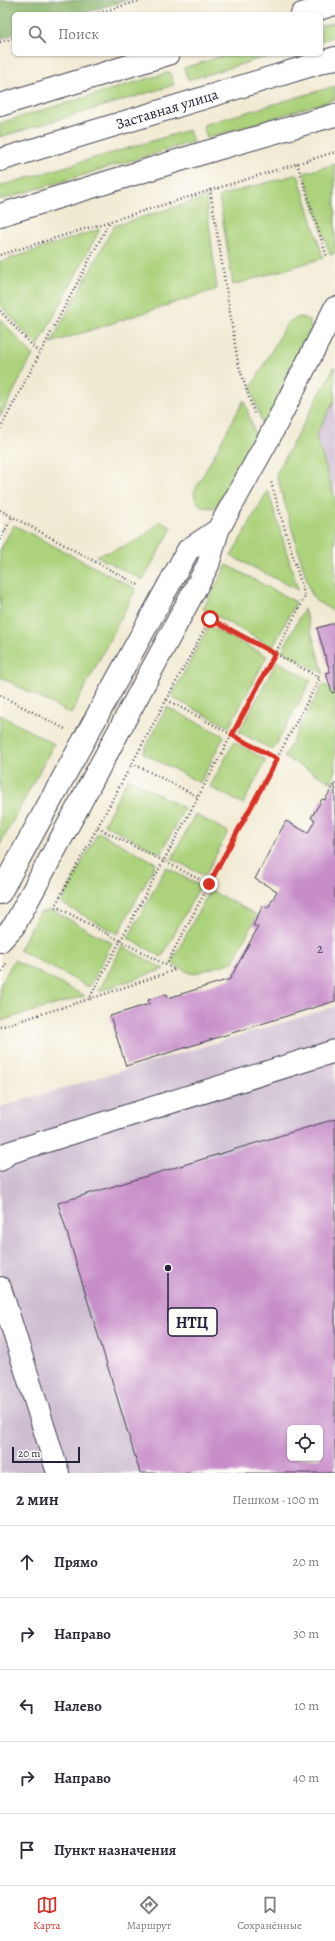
<!DOCTYPE html>
<html lang="ru">
<head>
<meta charset="utf-8">
<style>
  :root { --surface:#fff; --page:#f2f2f3; --text:#2b2b33; --muted:#7c7c81; --line:#e1e1e2; --accent:#d93025 }
  body { margin:0; font-family:Alegreya,serif; background:var(--page); color:var(--text) }
  .controls { position:absolute; right:12px; bottom:12px; display:grid; overflow:hidden; border-radius:6px; box-shadow:0 1px 3px #0004 }
  .controls button { width:36px; height:36px; display:grid; place-items:center; padding:0; border:0; border-bottom:1px solid var(--line); background:var(--surface); color:var(--text); font:20px sans-serif }
  .scale { position:absolute; left:12px; bottom:10px; width:68px; box-sizing:border-box; padding-left:4px; border:2px solid #22223b; border-top:0; font-size:11px; line-height:14px; white-space:nowrap; color:#22223b; -webkit-text-stroke:3px #fdfcf7; paint-order:stroke }
  .stop { position:absolute; width:12px; height:12px; margin:-9px; border:3px solid #d93025; border-radius:50%; background:#fff }
  .stop.end { background:#d93025; border-color:#fff; box-shadow:0 1px 4px #0008 }
  .list { margin:0; padding:0; list-style:none }
  h2 { display:flex; justify-content:space-between; align-items:center; height:52px; margin:0; padding:0 16px; font-size:17px }
  h2 small { font-size:13px; font-weight:400; color:var(--muted) }
  .list li { display:grid; grid-template-columns:26px 1fr auto; gap:12px; align-items:center; box-sizing:border-box; height:72px; padding:0 16px; border-top:1px solid var(--line) }
  .list b { display:block; font-size:15px; white-space:nowrap }
  .list em { font-size:13px; font-style:normal; color:var(--muted) }
  .icon { flex:none; width:22px; height:22px; fill:none; stroke:currentColor; stroke-width:2; stroke-linecap:round; stroke-linejoin:round }
  .map { position:relative; flex:none; width:335px; height:1473px; overflow:hidden }
  .search { position:absolute; background:var(--surface); box-shadow:0 1px 3px #0004; left:12px; right:12px; top:12px; height:44px; display:flex; align-items:center; gap:10px; box-sizing:border-box; padding:0 14px; border-radius:6px; color:var(--muted); font-size:15px }
  .sheet { height:412px; background:var(--surface) }
  nav { display:flex; justify-content:space-around; align-items:center; box-sizing:border-box; height:56px; border-top:1px solid var(--line); background:var(--surface); font-size:11px; color:var(--muted) }
  nav a { display:grid; justify-items:center; gap:2px }
  nav .on { color:var(--accent) }
  .map>svg:first-child { display:block }
  .industrial { fill:#cebed1; fill-rule:evenodd }
  .green { fill:#acd27c; stroke:#677a5c }
  .forest { fill:#89b46c; stroke:#566b54 }
  .building { fill:#c78dc9; fill-rule:evenodd }
  .lines { fill:none; stroke-linecap:round; stroke-linejoin:round }
  .minor-casing { stroke:#414052; stroke-width:24 }
  .major-casing { stroke:#414052; stroke-width:24 }
  .path { stroke:#414052; stroke-width:2.5; stroke-dasharray:1 3; stroke-linecap:butt }
  .minor { stroke:#fff; stroke-width:22 }
  .major { stroke:#fff; stroke-width:22 }
  .route { stroke:#d93025; stroke-width:5 }
  .labels { text-anchor:middle; dominant-baseline:central; stroke-width:3; stroke-linejoin:round; paint-order:stroke }
  .number-label { font-size:13px; fill:#4b3d5e }
  .street-label { font-size:15px; fill:#22223b; stroke:#fdfcf7 }
  .leader { fill:none; stroke:#22223b; stroke-width:1.5 }
  .callout-dot { fill:#22223b; stroke:#fdfcf7; stroke-width:1.5 }
  .callout { fill:#fdfcf7; stroke:#22223b; stroke-width:1.5 }
  .callout-label { font-size:16px; text-anchor:middle; font-weight:bold; fill:#22223b }
</style>
</head>
<body>
<div class="map">
<svg width="335" height="1473" viewBox="0 0 335 1473">
  <rect width="100%" height="100%" fill="#fdfcf7"/>
  <filter id="ink" filterUnits="userSpaceOnUse"><feTurbulence type="fractalNoise" baseFrequency=".025" numOctaves="2"/><feDisplacementMap in="SourceGraphic" scale="8" xChannelSelector="R" yChannelSelector="G"/><feConvolveMatrix kernelMatrix="1 2 1 2 8 2 1 2 1" color-interpolation-filters="sRGB"/></filter>
  <filter id="wash" filterUnits="userSpaceOnUse"><feTurbulence type="fractalNoise" baseFrequency=".012" numOctaves="4" result="noise"/><feDisplacementMap in="SourceGraphic" scale="16" xChannelSelector="R" yChannelSelector="G"/><feGaussianBlur stdDeviation="0.9" result="paint"/><feColorMatrix in="noise" values="0 0 0 0 0 0 0 0 0 0 0 0 0 0 0 0 0 1.4 0 .05"/><feComposite in="paint" operator="in"/></filter>
  <g filter="url(#wash)">
    <rect width="100%" height="100%" fill="#f1ead3"/>
    <g class="industrial">
      <path d="M 335,400 L 335,498 L 316,434 Z"/>
      <path d="M 335,1007 L 335,1473 L 0,1473 L 0,1107 ZM 290,1428 L 320,1428 L 320,1458 L 290,1458 Z"/>
    </g>
    <g class="green">
      <path d="M 335,22 L 335,36 L 321,41 L 321,26 Z"/>
      <path d="M 229,54 L 276,54 L 188,80 L 184,68 Z"/>
      <path d="M 170,72 L 174,85 L 0,137 L 0,123 Z"/>
      <path d="M 335,86 L 335,99 L 207,138 L 203,125 Z"/>
      <path d="M 189,130 L 193,142 L 0,200 L 0,186 Z"/>
      <path d="M 335,164 L 335,253 L 330,255 L 304,173 Z"/>
      <path d="M 298,174 L 323,258 L 233,285 L 219,196 Z"/>
      <path d="M 206,197 L 217,289 L 51,343 L 114,226 Z"/>
      <path d="M 100,229 L 38,346 L 0,305 L 0,262 Z"/>
      <path d="M 301,317 L 309,320 L 312,330 L 263,427 L 251,388 L 287,323 L 294,319 Z"/>
      <path d="M 0,319 L 33,355 L 0,417 Z"/>
      <path d="M 335,366 L 335,400 L 316,435 L 335,498 L 335,612 L 316,601 L 311,594 L 276,474 Z"/>
      <path d="M 244,400 L 256,437 L 221,502 L 214,508 L 202,507 L 195,500 L 194,492 Z"/>
      <path d="M 268,490 L 298,590 L 231,556 Z"/>
      <path d="M 159,521 L 172,528 L 143,580 L 96,556 C 120,548 143,542 159,521 Z"/>
      <path d="M 14,525 L 136,589 L 71,714 L 0,677 L 0,550 Z"/>
      <path d="M 227,565 L 296,602 L 273,647 L 203,609 Z"/>
      <path d="M 304,609 L 324,674 L 282,651 Z"/>
      <path d="M 209,626 L 267,656 L 229,727 L 171,697 Z"/>
      <path d="M 277,661 L 311,680 L 273,750 L 239,732 Z"/>
      <path d="M 323,684 L 335,691 L 335,775 L 331,782 L 284,757 Z"/>
      <path d="M 167,707 L 224,736 L 200,783 L 143,753 Z"/>
      <path d="M 0,715 L 54,744 L 0,845 Z"/>
      <path d="M 234,742 L 266,760 L 243,804 L 210,787 Z"/>
      <path d="M 128,778 L 184,808 L 161,854 L 104,824 Z"/>
      <path d="M 195,814 L 228,832 L 205,876 L 172,859 Z"/>
      <path d="M 98,832 L 156,863 L 118,934 L 61,903 Z"/>
      <path d="M 166,867 L 200,886 L 162,957 L 128,938 Z"/>
      <path d="M 210,890 L 257,915 L 233,962 L 192,974 L 171,963 Z"/>
      <path d="M 52,910 L 112,943 L 89,987 L 19,950 L 39,913 Z"/>
      <path d="M 122,946 L 164,969 L 99,991 Z"/>
      <path d="M 14,960 L 85,996 L 0,1021 L 0,985 Z"/>
    </g>
    <path class="forest" d="M 0,0 L 127,0 L 81,14 L 14,14 L 14,34 L 0,39 Z"/>
    <g id="blocks">
      <g class="building">
        <path d="M 335,623 L 335,692 L 332,693 L 326,673 L 330,672 L 317,628 Z"/>
        <path d="M 335,783 L 335,1001 L 126,1066 L 110,1016 L 149,1004 L 148,1000 L 167,994 L 168,998 L 230,979 L 258,927 L 253,925 L 263,906 L 268,908 L 277,891 L 255,879 L 270,850 L 286,821 L 308,833 L 315,820 L 311,818 L 322,799 L 325,800 Z"/>
        <path d="M 335,1119 L 335,1473 L 140,1473 L 58,1203 ZM 290,1428 L 320,1428 L 320,1458 L 290,1458 Z"/>
      </g>
    </g>
  </g>
  <g filter="url(#ink)">
    <use href="#blocks" fill-opacity="0" stroke="#414052" stroke-width="1"/>
    <g class="lines">
      <defs>
        <g id="minor">
          <path d="M 0,893 L 188,550 L 218,530"/>
          <path d="M 0,941 L 14,926 L 208,565 L 218,530 L 270,436 L 335,308"/>
          <path d="M 0,1160 L 8,1153 L 335,1051"/>
          <path d="M 0,1288 L 58,1473"/>
        </g>
        <g id="major">
          <path d="M 302,14 L 335,4"/>
          <path d="M 0,105 L 168,54"/>
          <path d="M 0,160 L 335,58"/>
          <path d="M 0,215 L 203,153 L 335,115"/>
        </g>
      </defs>
      <use href="#minor" class="minor-casing"/>
      <use href="#major" class="major-casing"/>
      <g class="path">
        <path d="M 95,14 L 142,0"/>
        <path d="M 0,42 L 14,38"/>
        <path d="M 297,163 L 327,257"/>
        <path d="M 210,189 L 238,363 L 255,416"/>
        <path d="M 0,255 L 335,152"/>
        <path d="M 0,311 L 40,354"/>
        <path d="M 0,429 L 110,221"/>
        <path d="M 0,510 L 140,586"/>
        <path d="M 0,540 L 12,517"/>
        <path d="M 206,615 L 320,678 L 166,965 L 55,906 L 210,619"/>
        <path d="M 0,695 L 65,729"/>
        <path d="M 167,700 L 277,759"/>
        <path d="M 132,763 L 199,797"/>
        <path d="M 98,828 L 209,884"/>
        <path d="M 0,975 L 7,962"/>
        <path d="M 90,999 L 175,970 L 166,965"/>
        <path d="M 0,1027 L 89,999 C 161,865 234,732 305,597 L 271,482"/>
      </g>
      <use href="#minor" class="minor"/>
      <use href="#major" class="major"/>
    </g>
  </g>
  <g class="lines" filter="url(#ink)">
    <path class="route" d="M 209,884 L 277,759 L 232,735 L 275,654 L 210,619"/>
  </g>
  <g class="labels">
    <g class="number-label">
      <text x="320" y="948">2</text>
    </g>
    <g class="street-label">
      <text transform="translate(167 109) rotate(-17)">Заставная улица</text>
    </g>
  </g>
  <path class="leader" d="M168 1268L168 1322"/>
  <circle class="callout-dot" cx="168" cy="1268" r="4"/>
  <rect class="callout" x="168" y="1308" width="49" height="28" rx="4"/>
  <g class="callout-label">
    <text x="192" y="1328">НТЦ</text>
  </g>
</svg>
<div class="controls">
<button><svg class="icon" aria-label="locate" viewBox="0 0 24 24"><circle cx="12" cy="12" r="6"/><path d="M12 2v4M12 18v4M2 12h4M18 12h4"/></svg></button>
</div>
<div class="scale">20 m</div>
<div class="stop" style="left:210px;top:619px"></div>
<div class="stop end" style="left:209px;top:884px"></div>
<div class="search"><svg class="icon" aria-label="search" viewBox="0 0 24 24"><circle cx="10" cy="10" r="6"/><path d="M15 15l6 6"/></svg>Поиск</div>
</div>
<section class="sheet">
<h2>2 мин<small>Пешком · 100 m</small></h2>
<ul class="list">
<li><svg class="icon" aria-label="ahead" viewBox="0 0 24 24"><path d="M12 20V5M6 11l6-6 6 6"/></svg><div><b>Прямо</b></div><em>20 m</em></li>
<li><svg class="icon" aria-label="right" viewBox="0 0 24 24"><path d="M7 20v-9h11M14 6l5 5-5 5"/></svg><div><b>Направо</b></div><em>30 m</em></li>
<li><svg class="icon" aria-label="left" viewBox="0 0 24 24"><path d="M17 20v-9H6M10 6l-5 5 5 5"/></svg><div><b>Налево</b></div><em>10 m</em></li>
<li><svg class="icon" aria-label="right" viewBox="0 0 24 24"><path d="M7 20v-9h11M14 6l5 5-5 5"/></svg><div><b>Направо</b></div><em>40 m</em></li>
<li><svg class="icon" aria-label="arrive" viewBox="0 0 24 24"><path d="M6 21V4h12l-3 4 3 4H6"/></svg><div><b>Пункт назначения</b></div></li>
</ul>
</section>
<nav>
<a class="on"><svg class="icon" aria-label="map" viewBox="0 0 24 24"><path d="M3 6l6-2 6 2 6-2v14l-6 2-6-2-6 2zM9 4v14M15 6v14"/></svg>Карта</a>
<a><svg class="icon" aria-label="directions" viewBox="0 0 24 24"><path d="M12 3l9 9-9 9-9-9zM9 14v-3h6M13 9l2 2-2 2"/></svg>Маршрут</a>
<a><svg class="icon" aria-label="saved" viewBox="0 0 24 24"><path d="M7 4h10v16l-5-4-5 4z"/></svg>Сохранённые</a>
</nav>
</body>
</html>
